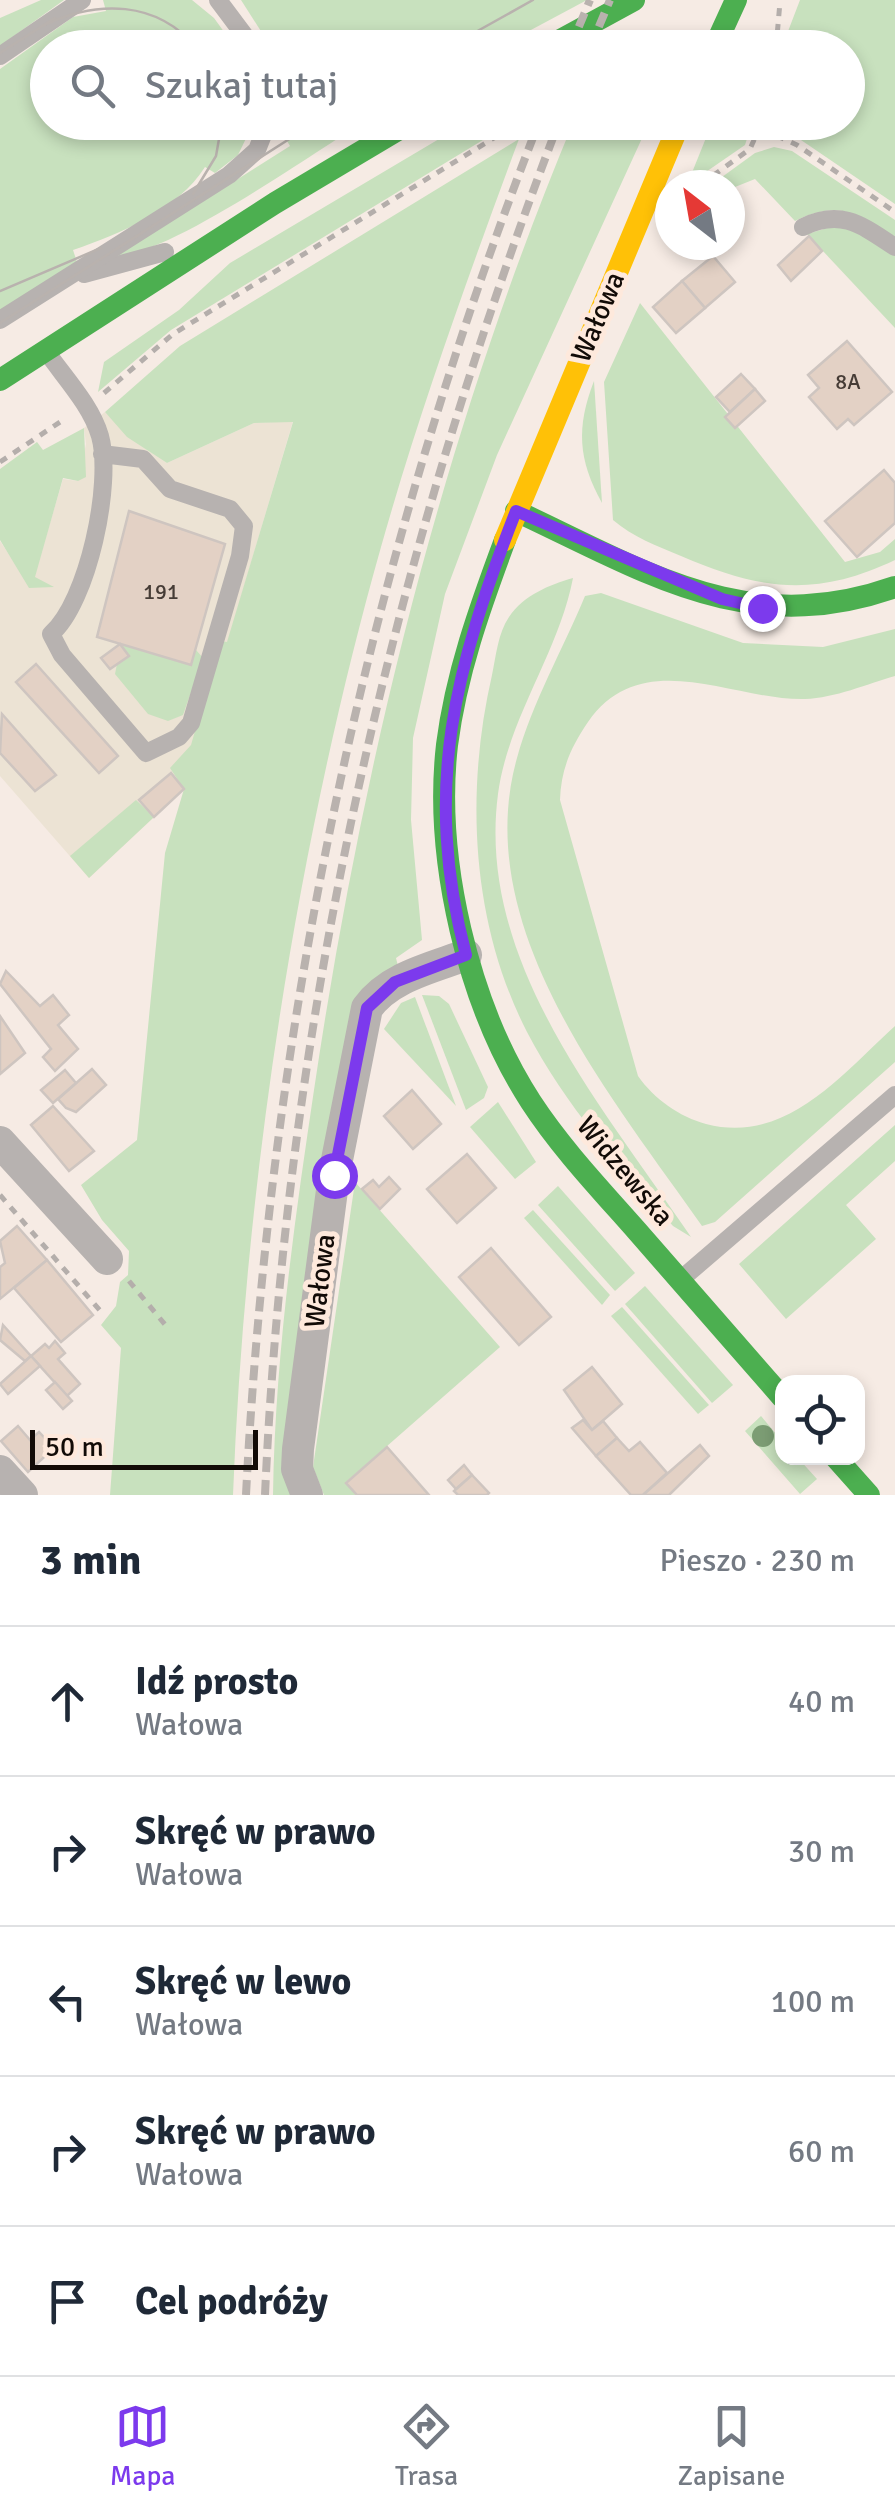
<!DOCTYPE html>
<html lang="pl">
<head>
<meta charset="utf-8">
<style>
  :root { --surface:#fff; --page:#f2f2f3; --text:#1f2937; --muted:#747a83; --line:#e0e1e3; --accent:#7c3aed }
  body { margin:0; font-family:Signika,sans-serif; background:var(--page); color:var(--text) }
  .controls { position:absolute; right:30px; bottom:30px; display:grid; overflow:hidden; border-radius:20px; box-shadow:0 5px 15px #0003 }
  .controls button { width:90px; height:90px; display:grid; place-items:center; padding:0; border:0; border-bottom:2px solid var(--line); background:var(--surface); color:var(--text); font:50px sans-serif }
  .compass { position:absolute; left:655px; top:170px; width:90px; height:90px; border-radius:50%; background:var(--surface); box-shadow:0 5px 15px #0003; rotate:329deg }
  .scale { position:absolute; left:30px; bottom:25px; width:228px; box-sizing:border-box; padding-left:10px; border:5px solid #120b07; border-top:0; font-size:28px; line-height:35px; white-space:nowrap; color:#120b07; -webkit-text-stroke:8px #fee9dc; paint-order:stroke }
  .stop { position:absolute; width:30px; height:30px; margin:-22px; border:8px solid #7c3aed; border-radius:50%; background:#fff }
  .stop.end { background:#7c3aed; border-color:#fff; box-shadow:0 2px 10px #0008 }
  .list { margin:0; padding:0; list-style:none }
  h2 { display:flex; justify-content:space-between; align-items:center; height:130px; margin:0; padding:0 40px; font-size:42px }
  h2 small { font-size:32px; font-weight:400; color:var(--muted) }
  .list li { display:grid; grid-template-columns:65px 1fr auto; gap:30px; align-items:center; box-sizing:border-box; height:150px; padding:0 40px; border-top:2px solid var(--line) }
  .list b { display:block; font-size:38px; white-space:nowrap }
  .list p { margin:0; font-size:32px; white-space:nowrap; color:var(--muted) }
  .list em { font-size:32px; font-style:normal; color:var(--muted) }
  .icon { flex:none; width:55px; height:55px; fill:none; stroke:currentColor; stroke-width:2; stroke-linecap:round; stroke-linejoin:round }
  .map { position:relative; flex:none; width:895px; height:1495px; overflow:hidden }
  .search { position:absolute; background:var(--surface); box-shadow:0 5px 15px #0003; left:30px; right:30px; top:30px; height:110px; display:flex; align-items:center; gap:25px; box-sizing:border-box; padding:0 35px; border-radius:55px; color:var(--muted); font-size:38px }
  .sheet { height:880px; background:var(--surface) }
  nav { display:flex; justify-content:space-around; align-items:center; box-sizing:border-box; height:140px; border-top:2px solid var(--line); background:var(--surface); font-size:28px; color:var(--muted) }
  nav a { display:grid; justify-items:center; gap:5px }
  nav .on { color:var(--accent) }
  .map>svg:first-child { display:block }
  .commercial { fill:#ece3d4 }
  .green { fill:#c8e1be }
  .building { fill:#e3d1c5; stroke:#cec5c0; stroke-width:2.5 }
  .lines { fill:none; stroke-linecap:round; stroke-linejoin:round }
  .path { stroke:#b4aeab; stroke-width:5; stroke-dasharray:8 8; stroke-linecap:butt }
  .lane { stroke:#b7b2b0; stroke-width:18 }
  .street { stroke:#b7b2b0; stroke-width:32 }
  .fast { stroke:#4caf50; stroke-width:22 }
  .slow { stroke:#ffc107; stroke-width:22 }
  .tram { stroke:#b9b2ae; stroke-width:2.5 }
  .rail { stroke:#b9b2ae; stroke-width:8; stroke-dasharray:15 8; stroke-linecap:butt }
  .fast-bridge { stroke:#4caf50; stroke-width:22 }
  .tree { fill:#7c9d74 }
  .route { stroke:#7c3aed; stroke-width:12 }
  .labels { text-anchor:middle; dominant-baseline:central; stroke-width:10; stroke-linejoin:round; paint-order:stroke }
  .number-label { font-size:22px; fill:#463c36 }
  .street-label { font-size:28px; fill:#120b07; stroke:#fee9dc }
</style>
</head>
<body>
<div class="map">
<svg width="895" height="1495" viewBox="0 0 895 1495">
  <rect width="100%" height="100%" fill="#f6ebe4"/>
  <path class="commercial" d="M 105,412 L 137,443 L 167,463 L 254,423 L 293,421 L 184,789 L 89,878 L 0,776 L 0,541 L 20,571 L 34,577 L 63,479 L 78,481 L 86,444 L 84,428 Z"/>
  <g class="green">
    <path d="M 41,0 L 64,0 L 0,46 L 0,18 Z"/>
    <path d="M 103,0 L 192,0 L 214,18 L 235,47 L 48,48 L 48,122 L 252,123 L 252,126 L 238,155 L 215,173 L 205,167 C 178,210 120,234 73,250 L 77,262 L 0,312 L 0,69 L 73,17 L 106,11 Z"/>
    <path d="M 241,0 L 587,0 L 497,48 L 271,47 Z"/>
    <path d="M 800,0 L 895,0 L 895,204 L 776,123 L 848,122 L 848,48 L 782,47 Z"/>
    <path d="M 286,123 L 363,123 C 309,155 172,254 116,256 L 290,146 L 283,134 Z"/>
    <path d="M 466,123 L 511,123 L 171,330 L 98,392 L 104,362 L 179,310 L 230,263 Z"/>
    <path d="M 573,123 L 649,123 L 497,455 L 445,594 L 413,738 L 411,820 L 422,940 L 396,958 L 399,970 L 368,990 L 294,1495 L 273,1495 C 275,1359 294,1224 314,1090 C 363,759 444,432 573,123 Z"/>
    <path d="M 712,123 L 752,123 L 745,145 L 687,185 Z"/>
    <path d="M 519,139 C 469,274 420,409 381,547 C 296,848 245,1183 233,1495 L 110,1495 L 121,1348 L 101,1325 L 116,1306 L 120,1282 L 128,1275 L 129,1251 L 102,1220 L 81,1185 L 137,1140 L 165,853 L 184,789 L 170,768 L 191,745 L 221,641 L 227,642 L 293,422 L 254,423 L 167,463 L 127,437 L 105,412 L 180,346 Z"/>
    <path d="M 774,147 L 792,151 L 895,220 L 895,239 C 857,214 841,199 795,221 L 755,179 L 730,189 L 730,185 L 711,185 L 755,153 Z"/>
    <path d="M 841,224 L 895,254 L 895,328 L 807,234 Z"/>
    <path d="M 640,303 L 845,562 L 880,552 L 895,539 L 895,560 C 815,598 760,590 681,556 C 657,546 633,537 613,520 L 604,382 Z"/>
    <path d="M 594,381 L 602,503 C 578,460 576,427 594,381 Z"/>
    <path d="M 84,428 L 86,477 L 78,481 L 63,478 L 35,577 L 54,587 L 29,588 L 0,540 L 0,469 L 37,442 L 43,450 Z"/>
    <path d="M 573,578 C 559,652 508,718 498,794 C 476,962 603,1107 691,1237 L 673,1226 C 619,1165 565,1105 527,1032 C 471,923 465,792 492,675 C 496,656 498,633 509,617 C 524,595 549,585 573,578 Z"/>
    <path d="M 601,593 L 743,643 L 823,647 L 895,629 L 895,676 C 867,684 835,698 805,699 C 733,701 642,644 588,722 C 571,747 561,769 560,800 L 638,1076 C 654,1099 680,1117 706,1124 C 786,1145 841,1075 895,1026 L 895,1062 L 715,1222 L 702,1226 C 612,1097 469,928 517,758 C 532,703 563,649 585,596 Z"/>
    <path d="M 120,644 L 191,665 L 196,650 L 203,658 L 183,715 L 168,721 L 148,714 L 115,674 L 117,664 L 128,656 Z"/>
    <path d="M 136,800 L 154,817 L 89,878 L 70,856 Z"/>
    <path d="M 422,995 L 439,996 L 449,1004 L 488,1087 L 484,1098 L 466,1110 Z"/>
    <path d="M 415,997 L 456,1106 L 384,1029 L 401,1003 Z"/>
    <path d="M 498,1102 L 536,1162 L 515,1179 L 470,1127 Z"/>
    <path d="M 895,1125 L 895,1161 L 846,1205 L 876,1239 L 786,1319 L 739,1264 Z"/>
    <path d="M 355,1182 L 500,1347 L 346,1482 L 357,1495 L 324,1495 L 313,1467 Z"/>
    <path d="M 558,1186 L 635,1273 L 615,1291 L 538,1205 Z"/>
    <path d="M 533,1210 L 610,1295 L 602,1305 L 524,1218 Z"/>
    <path d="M 645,1286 L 733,1385 L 712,1403 L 625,1304 Z"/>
    <path d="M 622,1307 L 709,1405 L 698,1414 L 611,1316 Z"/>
    <path d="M 761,1416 L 782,1441 L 782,1458 L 798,1458 L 817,1479 L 800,1494 L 745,1431 Z"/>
  </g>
  <g class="building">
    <path d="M 809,236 L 822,251 L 791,281 L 778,265 Z"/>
    <path d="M 713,256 L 735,282 L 705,308 L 682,281 Z"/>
    <path d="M 682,281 L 705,308 L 676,333 L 653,307 Z"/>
    <path d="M 847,341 L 892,392 L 854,425 L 848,419 L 837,429 L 809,397 L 819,388 L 808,375 Z"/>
    <path d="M 741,374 L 755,389 L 730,412 L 716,397 Z"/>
    <path d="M 755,389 L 765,401 L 735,428 L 725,417 Z"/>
    <path d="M 884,470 L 895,483 L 895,523 L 857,557 L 825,521 Z"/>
    <path d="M 129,511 L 225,544 L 191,665 L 97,637 Z"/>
    <path d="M 120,644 L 129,656 L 110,669 L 101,658 Z"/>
    <path d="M 36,664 L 118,756 L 99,773 L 16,682 Z"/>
    <path d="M 2,714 L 56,775 L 35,791 L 0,753 Z"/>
    <path d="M 171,773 L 184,789 L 154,817 L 139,800 Z"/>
    <path d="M 6,971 L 40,1006 L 53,995 L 69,1015 L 58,1025 L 78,1049 L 55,1071 L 43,1057 L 51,1049 L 0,984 Z"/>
    <path d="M 0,1016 L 25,1053 L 0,1074 Z"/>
    <path d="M 92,1069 L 106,1085 L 76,1112 L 66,1108 L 58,1099 Z"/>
    <path d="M 65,1070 L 76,1083 L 53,1103 L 41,1090 Z"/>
    <path d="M 412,1090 L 441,1124 L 413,1149 L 384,1116 Z"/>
    <path d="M 53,1106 L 94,1151 L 69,1171 L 31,1125 Z"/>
    <path d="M 467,1154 L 496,1188 L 457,1223 L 427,1189 Z"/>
    <path d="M 389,1177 L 400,1189 L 380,1209 L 362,1189 L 373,1180 L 379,1187 Z"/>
    <path d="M 17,1226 L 47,1260 L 0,1299 L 0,1267 L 5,1263 L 0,1241 Z"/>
    <path d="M 491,1248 L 551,1317 L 519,1345 L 459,1277 Z"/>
    <path d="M 47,1260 L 93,1315 L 61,1342 L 14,1288 Z"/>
    <path d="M 3,1325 L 31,1356 L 25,1361 L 0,1340 Z"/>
    <path d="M 55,1341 L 65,1353 L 58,1359 L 80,1384 L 67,1396 L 31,1356 L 45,1344 L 49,1348 Z"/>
    <path d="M 31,1356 L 40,1366 L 8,1394 L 0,1384 Z"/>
    <path d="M 592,1367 L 622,1404 L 592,1430 L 564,1390 Z"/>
    <path d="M 55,1382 L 72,1401 L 63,1409 L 46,1390 Z"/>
    <path d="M 583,1420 L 592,1430 L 603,1421 L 617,1438 L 596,1456 L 572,1428 Z"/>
    <path d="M 18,1426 L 30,1440 L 39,1432 L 54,1448 L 28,1472 L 1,1441 Z"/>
    <path d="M 617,1438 L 629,1451 L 640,1442 L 667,1473 L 643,1495 L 631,1495 L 596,1456 Z"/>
    <path d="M 700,1445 L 709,1456 L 669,1495 L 643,1495 Z"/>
    <path d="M 387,1447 L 429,1495 L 357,1495 L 346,1483 Z"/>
    <path d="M 464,1465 L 472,1475 L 456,1489 L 448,1480 Z"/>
    <path d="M 472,1475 L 489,1493 L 487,1495 L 458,1495 L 454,1491 Z"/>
  </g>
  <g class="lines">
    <g class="path">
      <path d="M 776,48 L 780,2"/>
      <path d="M 762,129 L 797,145 L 895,212"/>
      <path d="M 700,185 L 750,149 L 762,122"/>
      <path d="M 104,393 L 173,334 L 520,122"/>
      <path d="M 0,462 L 66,418"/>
      <path d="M 0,1195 L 103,1314"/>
      <path d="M 129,1281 L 167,1327"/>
    </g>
    <g class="lane">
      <path d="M 218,0 L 254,48"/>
      <path d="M 0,56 L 82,0"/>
      <path d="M 803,227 C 842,208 863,226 895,247"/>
      <path d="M 84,274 L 165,252"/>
      <path d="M 0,320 L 229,175 L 257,150 L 268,122"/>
      <path d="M 46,351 C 64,377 91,405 100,436 C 113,483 88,602 51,634 L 62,655 L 146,753 L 179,737 L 191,723 L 240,556 L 244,526 L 230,509 L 170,489 L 143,459 L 102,454"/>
      <path d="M 679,1281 L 895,1095"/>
    </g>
    <g class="street">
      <path d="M 0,1142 L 107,1259"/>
      <path d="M 0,1471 L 22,1495"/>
      <path d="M 307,1495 L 297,1469 L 298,1449 L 334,1175 L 367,1008 C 389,977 431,968 466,955"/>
    </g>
    <g class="fast">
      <path d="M 546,48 L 634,0"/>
      <path d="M 0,380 L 275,203 L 411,122"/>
      <path d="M 516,511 C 647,572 747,639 895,587"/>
      <path d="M 505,540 C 480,607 456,674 447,745 C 434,859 468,1005 531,1102 C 561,1148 600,1189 637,1231 C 685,1286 734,1342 782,1397"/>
      <path d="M 836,1458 L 869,1495"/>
    </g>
    <path class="slow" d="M 505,540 L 680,122"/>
    <g class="tram">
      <path d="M 44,25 C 98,0 156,0 197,48"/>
      <path d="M 447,48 L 533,0"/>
      <path d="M 0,53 L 55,18"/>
      <path d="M 193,194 L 216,156 L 222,122"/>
      <path d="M 0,291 L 101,248"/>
      <path d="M 0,323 L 316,122"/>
    </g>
    <g class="rail">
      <path d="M 570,48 L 590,0"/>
      <path d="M 590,48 L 610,0"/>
      <path d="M 246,1495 C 270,1023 367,562 539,122"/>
      <path d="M 265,1495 C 286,1023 390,563 559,122"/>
    </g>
    <path class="fast-bridge" d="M 714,48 L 736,0"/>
  </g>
  <circle class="tree" cx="763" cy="1436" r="11"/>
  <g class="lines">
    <path class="route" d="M 334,1175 L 367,1008 L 395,982 L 466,955 C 422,788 455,667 516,511 L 722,599 L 762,608"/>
  </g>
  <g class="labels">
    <g class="number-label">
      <text x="848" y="381">8A</text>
      <text x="161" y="591">191</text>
    </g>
    <g class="street-label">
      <text transform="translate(598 317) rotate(-67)">Wałowa</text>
      <text transform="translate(625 1171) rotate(50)">Widzewska</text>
      <text transform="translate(320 1281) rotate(-83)">Wałowa</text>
    </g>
  </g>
</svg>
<div class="controls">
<button><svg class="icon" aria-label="locate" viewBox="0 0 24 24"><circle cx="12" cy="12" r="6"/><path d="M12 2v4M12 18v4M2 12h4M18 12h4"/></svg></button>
</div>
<svg class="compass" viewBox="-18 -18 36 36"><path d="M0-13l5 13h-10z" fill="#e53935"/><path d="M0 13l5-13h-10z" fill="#747a83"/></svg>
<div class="scale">50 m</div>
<div class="stop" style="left:334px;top:1175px"></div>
<div class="stop end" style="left:762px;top:608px"></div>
<div class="search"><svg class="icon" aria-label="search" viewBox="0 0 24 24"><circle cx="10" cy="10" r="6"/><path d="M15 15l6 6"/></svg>Szukaj tutaj</div>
</div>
<section class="sheet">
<h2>3 min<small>Pieszo · 230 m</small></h2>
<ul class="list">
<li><svg class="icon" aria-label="ahead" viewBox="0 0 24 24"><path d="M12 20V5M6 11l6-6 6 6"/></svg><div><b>Idź prosto</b><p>Wałowa</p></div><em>40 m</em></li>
<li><svg class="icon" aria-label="right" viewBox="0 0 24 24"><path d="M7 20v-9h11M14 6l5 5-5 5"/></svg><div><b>Skręć w prawo</b><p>Wałowa</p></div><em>30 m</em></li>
<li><svg class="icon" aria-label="left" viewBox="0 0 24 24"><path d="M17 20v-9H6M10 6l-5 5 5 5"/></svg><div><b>Skręć w lewo</b><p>Wałowa</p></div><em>100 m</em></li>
<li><svg class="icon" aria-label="right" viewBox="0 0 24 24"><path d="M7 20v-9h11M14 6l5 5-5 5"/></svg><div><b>Skręć w prawo</b><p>Wałowa</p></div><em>60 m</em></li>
<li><svg class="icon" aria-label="arrive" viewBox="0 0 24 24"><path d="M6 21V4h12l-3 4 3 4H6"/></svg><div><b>Cel podróży</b></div></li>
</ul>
</section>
<nav>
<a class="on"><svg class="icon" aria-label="map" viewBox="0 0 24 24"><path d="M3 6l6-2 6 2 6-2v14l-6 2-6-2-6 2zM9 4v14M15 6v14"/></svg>Mapa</a>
<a><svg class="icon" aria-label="directions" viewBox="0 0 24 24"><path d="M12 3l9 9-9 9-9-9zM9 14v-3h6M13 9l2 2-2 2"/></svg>Trasa</a>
<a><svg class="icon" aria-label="saved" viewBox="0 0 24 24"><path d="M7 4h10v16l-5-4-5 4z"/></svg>Zapisane</a>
</nav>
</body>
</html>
